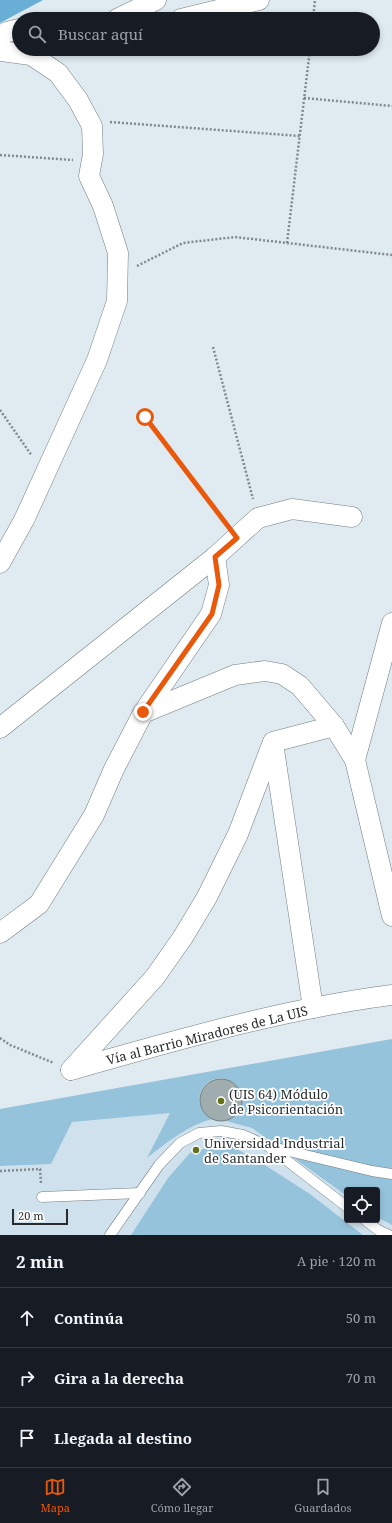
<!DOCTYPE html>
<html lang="es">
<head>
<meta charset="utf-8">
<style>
  :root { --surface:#171b24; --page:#242831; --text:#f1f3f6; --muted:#9ea1a6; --line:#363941; --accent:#ea580c }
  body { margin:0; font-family:"Noto Serif",serif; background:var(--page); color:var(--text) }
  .controls { position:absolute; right:12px; bottom:12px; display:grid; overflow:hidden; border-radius:4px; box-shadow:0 2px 6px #0003 }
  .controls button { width:36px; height:36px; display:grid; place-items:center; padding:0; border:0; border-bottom:1px solid var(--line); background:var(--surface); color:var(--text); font:20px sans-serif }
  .scale { position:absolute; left:12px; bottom:10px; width:56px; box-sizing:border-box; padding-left:4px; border:2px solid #282c2e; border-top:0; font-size:11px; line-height:14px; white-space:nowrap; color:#282c2e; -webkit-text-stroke:3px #fff; paint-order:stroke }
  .stop { position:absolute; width:12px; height:12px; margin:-9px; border:3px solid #ea580c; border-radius:50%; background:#fff }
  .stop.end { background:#ea580c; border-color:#fff; box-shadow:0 1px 4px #0008 }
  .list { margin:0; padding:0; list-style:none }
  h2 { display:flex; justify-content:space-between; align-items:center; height:52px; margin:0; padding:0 16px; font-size:17px }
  h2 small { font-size:13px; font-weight:400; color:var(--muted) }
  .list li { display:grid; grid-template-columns:26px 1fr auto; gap:12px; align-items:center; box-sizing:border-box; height:60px; padding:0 16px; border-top:1px solid var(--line) }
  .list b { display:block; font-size:15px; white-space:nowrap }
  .list em { font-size:13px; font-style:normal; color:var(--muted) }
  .icon { flex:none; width:22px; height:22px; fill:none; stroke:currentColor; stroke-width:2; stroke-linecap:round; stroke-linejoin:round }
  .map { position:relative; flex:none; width:392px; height:1235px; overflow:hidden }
  .search { position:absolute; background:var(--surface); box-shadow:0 2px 6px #0003; left:12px; right:12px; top:12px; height:44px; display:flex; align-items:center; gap:10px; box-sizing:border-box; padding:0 14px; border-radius:22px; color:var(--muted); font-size:15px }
  .sheet { height:232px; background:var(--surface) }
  nav { display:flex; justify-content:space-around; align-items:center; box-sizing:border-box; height:56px; border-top:1px solid var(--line); background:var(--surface); font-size:11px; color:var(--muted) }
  nav a { display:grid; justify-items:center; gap:2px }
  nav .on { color:var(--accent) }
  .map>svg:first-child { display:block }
  .built { fill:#cfe1ec; fill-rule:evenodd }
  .green { fill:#96c3dc }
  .forest { fill:#68aed5 }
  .building { fill:#a0adaf; stroke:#748082 }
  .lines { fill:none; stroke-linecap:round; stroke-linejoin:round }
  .service-casing { stroke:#737d83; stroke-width:11 }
  .minor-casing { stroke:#737d83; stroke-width:21 }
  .path { stroke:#81898d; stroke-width:2.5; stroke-dasharray:2 2; stroke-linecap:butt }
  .service { stroke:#fff; stroke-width:10 }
  .minor { stroke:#fff; stroke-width:20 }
  .route { stroke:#ea580c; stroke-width:5 }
  .poi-dot { fill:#64701a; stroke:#fff; stroke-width:1.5 }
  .labels { text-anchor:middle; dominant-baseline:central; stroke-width:3.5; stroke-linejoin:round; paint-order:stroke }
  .street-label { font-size:13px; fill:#282c2e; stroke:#fff }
  .poi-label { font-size:13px; fill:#282c2e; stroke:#fff; text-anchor:start }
</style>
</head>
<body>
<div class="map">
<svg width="392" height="1235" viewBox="0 0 392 1235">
  <rect width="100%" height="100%" fill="#dfebf1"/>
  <path class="built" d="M 392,1039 L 392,1235 L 0,1235 L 0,1109 ZM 347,1190 L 377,1190 L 377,1220 L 347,1220 Z"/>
  <g class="green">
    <path d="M 392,1039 L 392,1225 L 377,1217 L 377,1190 L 347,1190 L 347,1196 L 252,1128 L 226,1121 C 235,1117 242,1111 242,1100 C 242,1094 239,1088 235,1084 C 212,1064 182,1100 212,1119 C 187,1126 167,1142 147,1158 L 170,1113 L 72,1122 L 51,1164 L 0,1166 L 0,1109 Z"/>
    <path d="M 210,1147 L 233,1147 L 257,1160 L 310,1194 L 363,1235 L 131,1235 L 168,1178 L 190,1153 Z"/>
  </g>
  <path class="forest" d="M 0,0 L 43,0 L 0,23 Z"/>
  <circle class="building" cx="221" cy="1100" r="21"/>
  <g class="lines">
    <defs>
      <g id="service">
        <path d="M 272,1147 L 372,1171 L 392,1174"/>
        <path d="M 42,1197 L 140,1193"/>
        <path d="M 365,1220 L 378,1230 L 389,1235"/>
        <path d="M 110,1235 L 159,1165 L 180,1143 L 199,1133 L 221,1131 L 243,1135 L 268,1146 L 347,1207"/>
      </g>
      <g id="minor">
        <path d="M 117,19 L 156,0"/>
        <path d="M 181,19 L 259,0"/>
        <path d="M 0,36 L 7,32 L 19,29"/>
        <path d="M 0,51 L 31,55 L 58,73 L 78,100 L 92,126 L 93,154 L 89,176 L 103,206 L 118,253 L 117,301 L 97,360 L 24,520 L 0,563"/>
        <path d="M 143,713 L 235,675 L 265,671 L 282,674 L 300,686 L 334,726 L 355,760 L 392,916"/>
        <path d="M 0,728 L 215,557 L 258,518 L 292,509 L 352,517"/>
        <path d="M 273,743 L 313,1008"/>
        <path d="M 355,760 L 392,623"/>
        <path d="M 0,933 L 39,904 L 94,815 L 114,769 L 143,713 L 211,614 L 219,585 L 215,557"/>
        <path d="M 71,1070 L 155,977 L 183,937 L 207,897 L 238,834 L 273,742 L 334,726"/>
        <path d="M 71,1070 C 177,1040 283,1009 392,995"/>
      </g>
    </defs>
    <use href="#service" class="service-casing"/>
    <use href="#minor" class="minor-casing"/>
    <g class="path">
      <path d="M 313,19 L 315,0"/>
      <path d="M 304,98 L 392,106"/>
      <path d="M 110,122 L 300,136"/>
      <path d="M 0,155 L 73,160"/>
      <path d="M 287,243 L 310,49"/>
      <path d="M 137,266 L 183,243 L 235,237 L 392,255"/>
      <path d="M 213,347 L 253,499"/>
      <path d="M 0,410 L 32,456"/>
      <path d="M 145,417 L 225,522"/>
      <path d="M 0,1038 L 10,1045 L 54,1063"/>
      <path d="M 0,1171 L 40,1169 L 41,1183"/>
    </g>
    <use href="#service" class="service"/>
    <use href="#minor" class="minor"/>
  </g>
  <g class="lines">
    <path class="route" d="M 143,712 L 212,614 L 219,585 L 215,557 L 237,538 L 145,417"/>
  </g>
  <g class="poi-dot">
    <circle cx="221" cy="1101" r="4"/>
    <circle cx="196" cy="1150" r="4"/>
  </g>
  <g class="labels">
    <g class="street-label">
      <text transform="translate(207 1035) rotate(-14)">Vía al Barrio Miradores de La UIS</text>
    </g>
    <g class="poi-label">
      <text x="229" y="1094">(UIS 64) Módulo<tspan x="229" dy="15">de Psicorientación</tspan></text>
      <text x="204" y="1143">Universidad Industrial<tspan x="204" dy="15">de Santander</tspan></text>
    </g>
  </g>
</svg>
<div class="controls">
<button><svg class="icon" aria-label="locate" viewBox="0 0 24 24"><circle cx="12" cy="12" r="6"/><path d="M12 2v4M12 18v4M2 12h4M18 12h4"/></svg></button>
</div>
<div class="scale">20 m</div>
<div class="stop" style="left:145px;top:417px"></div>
<div class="stop end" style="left:143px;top:712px"></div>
<div class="search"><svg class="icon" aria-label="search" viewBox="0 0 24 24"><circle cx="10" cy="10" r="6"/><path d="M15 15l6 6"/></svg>Buscar aquí</div>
</div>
<section class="sheet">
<h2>2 min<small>A pie · 120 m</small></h2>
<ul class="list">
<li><svg class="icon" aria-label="ahead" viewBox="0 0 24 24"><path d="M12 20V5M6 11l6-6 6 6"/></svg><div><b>Continúa</b></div><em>50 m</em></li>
<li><svg class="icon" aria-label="right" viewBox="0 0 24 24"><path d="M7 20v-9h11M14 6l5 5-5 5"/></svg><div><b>Gira a la derecha</b></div><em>70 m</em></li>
<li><svg class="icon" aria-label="arrive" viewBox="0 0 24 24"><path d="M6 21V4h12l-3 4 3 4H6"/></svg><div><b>Llegada al destino</b></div></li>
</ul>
</section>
<nav>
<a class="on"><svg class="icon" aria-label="map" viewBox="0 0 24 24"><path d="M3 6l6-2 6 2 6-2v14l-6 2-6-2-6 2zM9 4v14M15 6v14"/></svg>Mapa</a>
<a><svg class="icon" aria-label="directions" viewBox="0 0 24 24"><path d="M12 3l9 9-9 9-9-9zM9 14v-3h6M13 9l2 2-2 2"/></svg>Cómo llegar</a>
<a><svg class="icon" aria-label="saved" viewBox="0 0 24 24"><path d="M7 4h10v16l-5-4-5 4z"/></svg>Guardados</a>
</nav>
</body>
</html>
